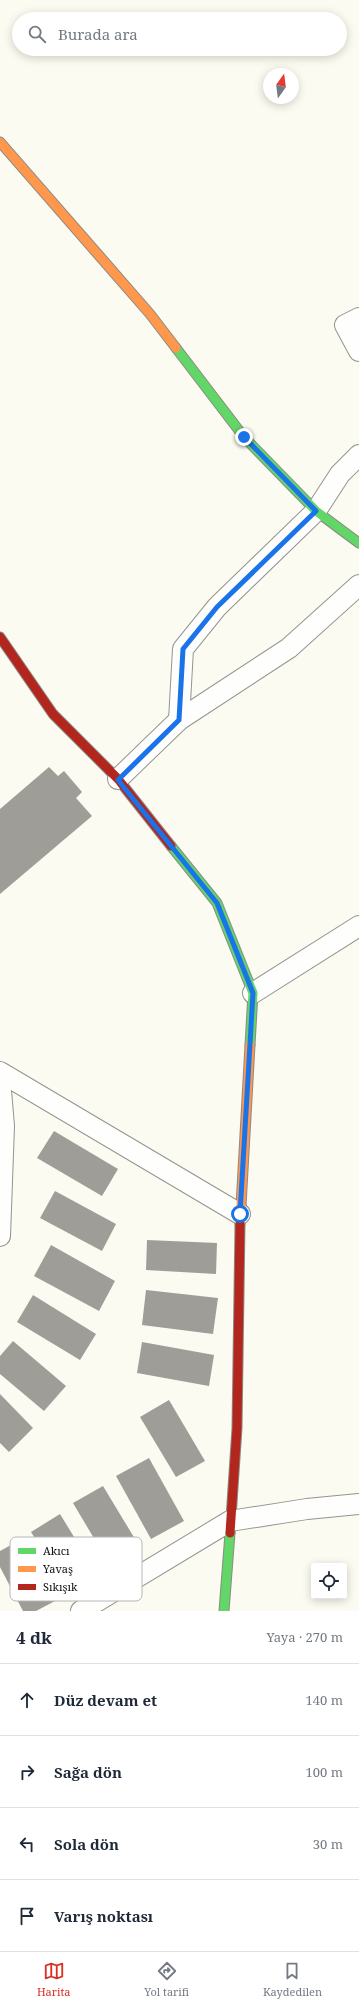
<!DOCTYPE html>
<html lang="tr">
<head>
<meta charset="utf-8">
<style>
  :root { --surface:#fff; --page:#f6f6f7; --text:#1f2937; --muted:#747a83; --line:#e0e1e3; --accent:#d93025 }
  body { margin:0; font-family:"Noto Serif",serif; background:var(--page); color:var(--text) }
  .controls { position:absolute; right:12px; bottom:12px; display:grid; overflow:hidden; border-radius:4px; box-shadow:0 2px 10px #0003 }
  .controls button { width:36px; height:36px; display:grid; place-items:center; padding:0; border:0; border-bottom:1px solid var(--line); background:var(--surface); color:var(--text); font:20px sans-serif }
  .compass { position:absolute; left:263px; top:68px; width:36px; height:36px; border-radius:50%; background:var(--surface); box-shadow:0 2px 10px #0003; rotate:14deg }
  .stop { position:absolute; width:12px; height:12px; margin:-9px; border:3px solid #1a73e8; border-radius:50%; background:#fff }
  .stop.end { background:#1a73e8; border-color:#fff; box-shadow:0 1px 4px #0008 }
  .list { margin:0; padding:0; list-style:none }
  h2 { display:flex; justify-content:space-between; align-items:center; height:52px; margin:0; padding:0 16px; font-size:17px }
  h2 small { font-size:13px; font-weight:400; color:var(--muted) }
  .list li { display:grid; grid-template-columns:26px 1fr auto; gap:12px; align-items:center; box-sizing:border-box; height:72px; padding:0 16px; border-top:1px solid var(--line) }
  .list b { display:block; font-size:15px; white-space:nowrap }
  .list em { font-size:13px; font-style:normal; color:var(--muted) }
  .icon { flex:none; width:22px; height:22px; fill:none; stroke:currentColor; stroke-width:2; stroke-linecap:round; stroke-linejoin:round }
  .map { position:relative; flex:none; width:359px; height:1611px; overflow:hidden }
  .search { position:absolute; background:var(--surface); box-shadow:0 2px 10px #0003; left:12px; right:12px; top:12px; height:44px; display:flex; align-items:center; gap:10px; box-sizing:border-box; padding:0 14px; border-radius:22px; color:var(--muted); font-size:15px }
  .sheet { height:340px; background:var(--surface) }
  nav { display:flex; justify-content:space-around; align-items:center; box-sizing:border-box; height:56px; border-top:1px solid var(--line); background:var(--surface); font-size:11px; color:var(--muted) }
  nav a { display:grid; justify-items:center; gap:2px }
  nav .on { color:var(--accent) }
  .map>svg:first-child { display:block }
  .building { fill:#9e9d97 }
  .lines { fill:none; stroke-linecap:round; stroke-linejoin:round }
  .street-casing { stroke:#949490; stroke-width:22 }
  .fast-casing { stroke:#8b8b86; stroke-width:11 }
  .slow-casing { stroke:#8b8b86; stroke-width:11 }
  .jam-casing { stroke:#8b8b86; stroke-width:11 }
  .street { stroke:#fefefd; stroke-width:20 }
  .fast { stroke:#63d668; stroke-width:9 }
  .slow { stroke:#ff974d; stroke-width:9 }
  .jam { stroke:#b3261e; stroke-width:9 }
  .route { stroke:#1a73e8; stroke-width:5 }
  .key { fill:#fff; stroke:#b6b6b6; stroke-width:1 }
  .key-label { font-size:11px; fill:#0d0d0d }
</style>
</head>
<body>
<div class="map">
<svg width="359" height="1611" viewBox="0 0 359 1611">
  <rect width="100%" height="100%" fill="#fbfbf1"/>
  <g class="building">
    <path d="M 49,767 L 58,776 L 64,771 L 82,792 L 76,798 L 92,816 L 0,894 L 0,809 Z"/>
    <path d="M 54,1131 L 118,1169 L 102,1196 L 37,1158 Z"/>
    <path d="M 55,1191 L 116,1224 L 102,1251 L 40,1218 Z"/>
    <path d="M 147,1240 L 217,1243 L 216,1274 L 146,1270 Z"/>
    <path d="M 51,1245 L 115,1281 L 99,1311 L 34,1276 Z"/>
    <path d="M 146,1290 L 218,1298 L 213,1334 L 142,1325 Z"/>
    <path d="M 33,1295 L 96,1334 L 80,1360 L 17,1322 Z"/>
    <path d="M 13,1341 L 66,1386 L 44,1411 L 0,1374 L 0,1356 Z"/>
    <path d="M 142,1342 L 214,1355 L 209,1386 L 137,1373 Z"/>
    <path d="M 0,1394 L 33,1428 L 9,1452 L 0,1443 Z"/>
    <path d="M 169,1400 L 205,1461 L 176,1477 L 140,1417 Z"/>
    <path d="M 149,1458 L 184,1521 L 151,1539 L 116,1476 Z"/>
    <path d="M 103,1486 L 138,1544 L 108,1562 L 73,1503 Z"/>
    <path d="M 60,1514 L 96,1573 L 68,1591 L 31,1532 Z"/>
    <path d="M 22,1539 L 55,1601 L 36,1611 L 23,1611 L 0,1567 L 0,1551 Z"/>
  </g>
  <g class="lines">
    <defs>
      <g id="street">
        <path d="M 359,318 L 345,325 L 359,351"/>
        <path d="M 179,720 L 183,649 L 217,607 L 316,511 L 340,474 L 359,455"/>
        <path d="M 118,779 L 179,720 L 289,648 L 359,585"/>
        <path d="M 253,993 L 359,926"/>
        <path d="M 0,1072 L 240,1214"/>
        <path d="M 0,1079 L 4,1126 L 0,1236"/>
        <path d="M 81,1611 L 230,1521 L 307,1509 L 359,1504"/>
      </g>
      <g id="fast">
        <path d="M 176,348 L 244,437 L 316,511 L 359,543"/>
        <path d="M 171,846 L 217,903 L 253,993 L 250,1045"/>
        <path d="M 224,1611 L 230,1533"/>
      </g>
      <g id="slow">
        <path d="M 0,142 L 150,314 L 176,348"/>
        <path d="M 240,1224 L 250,1045"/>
      </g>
      <g id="jam">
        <path d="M 0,637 L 53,714 L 118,779 L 171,846"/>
        <path d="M 230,1533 L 237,1428 L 240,1224"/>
      </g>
    </defs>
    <use href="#street" class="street-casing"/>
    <use href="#fast" class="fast-casing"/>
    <use href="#slow" class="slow-casing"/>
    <use href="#jam" class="jam-casing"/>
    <use href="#street" class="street"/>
    <use href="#fast" class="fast"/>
    <use href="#slow" class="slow"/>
    <use href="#jam" class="jam"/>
  </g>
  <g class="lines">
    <path class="route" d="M 240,1214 L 253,993 L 217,903 L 118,780 L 179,720 L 183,649 L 217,607 L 316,511 L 244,437"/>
  </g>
  <rect x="10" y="1537" width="132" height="64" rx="6" class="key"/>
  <rect x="18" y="1548" width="18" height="6" fill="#63d668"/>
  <rect x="18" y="1566" width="18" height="6" fill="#ff974d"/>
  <rect x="18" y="1584" width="18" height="6" fill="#b3261e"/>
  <g class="key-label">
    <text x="43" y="1555">Akıcı</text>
    <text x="43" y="1573">Yavaş</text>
    <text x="43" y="1591">Sıkışık</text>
  </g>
</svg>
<div class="controls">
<button><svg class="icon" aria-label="locate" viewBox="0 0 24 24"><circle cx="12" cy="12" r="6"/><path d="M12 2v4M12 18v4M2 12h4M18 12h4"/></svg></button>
</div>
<svg class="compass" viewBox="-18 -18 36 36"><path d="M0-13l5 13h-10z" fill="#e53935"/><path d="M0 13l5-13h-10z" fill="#747a83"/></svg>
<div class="stop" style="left:240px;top:1214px"></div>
<div class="stop end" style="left:244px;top:437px"></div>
<div class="search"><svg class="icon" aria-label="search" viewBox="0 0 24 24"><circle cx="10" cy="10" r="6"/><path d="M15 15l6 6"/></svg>Burada ara</div>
</div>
<section class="sheet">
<h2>4 dk<small>Yaya · 270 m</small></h2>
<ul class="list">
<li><svg class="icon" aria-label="ahead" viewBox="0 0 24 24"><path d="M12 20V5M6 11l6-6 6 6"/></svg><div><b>Düz devam et</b></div><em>140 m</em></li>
<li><svg class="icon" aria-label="right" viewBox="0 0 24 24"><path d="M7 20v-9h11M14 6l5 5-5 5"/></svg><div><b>Sağa dön</b></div><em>100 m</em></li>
<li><svg class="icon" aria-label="left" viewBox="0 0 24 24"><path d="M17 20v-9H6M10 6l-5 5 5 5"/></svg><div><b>Sola dön</b></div><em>30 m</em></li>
<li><svg class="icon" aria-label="arrive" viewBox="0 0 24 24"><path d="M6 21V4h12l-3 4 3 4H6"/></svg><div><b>Varış noktası</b></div></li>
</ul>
</section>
<nav>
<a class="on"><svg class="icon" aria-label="map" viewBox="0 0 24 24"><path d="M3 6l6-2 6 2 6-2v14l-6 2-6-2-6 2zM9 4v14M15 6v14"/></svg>Harita</a>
<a><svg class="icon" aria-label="directions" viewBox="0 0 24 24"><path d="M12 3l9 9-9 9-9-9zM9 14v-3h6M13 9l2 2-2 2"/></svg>Yol tarifi</a>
<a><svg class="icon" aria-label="saved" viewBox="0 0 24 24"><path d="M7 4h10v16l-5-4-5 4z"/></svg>Kaydedilen</a>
</nav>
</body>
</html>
